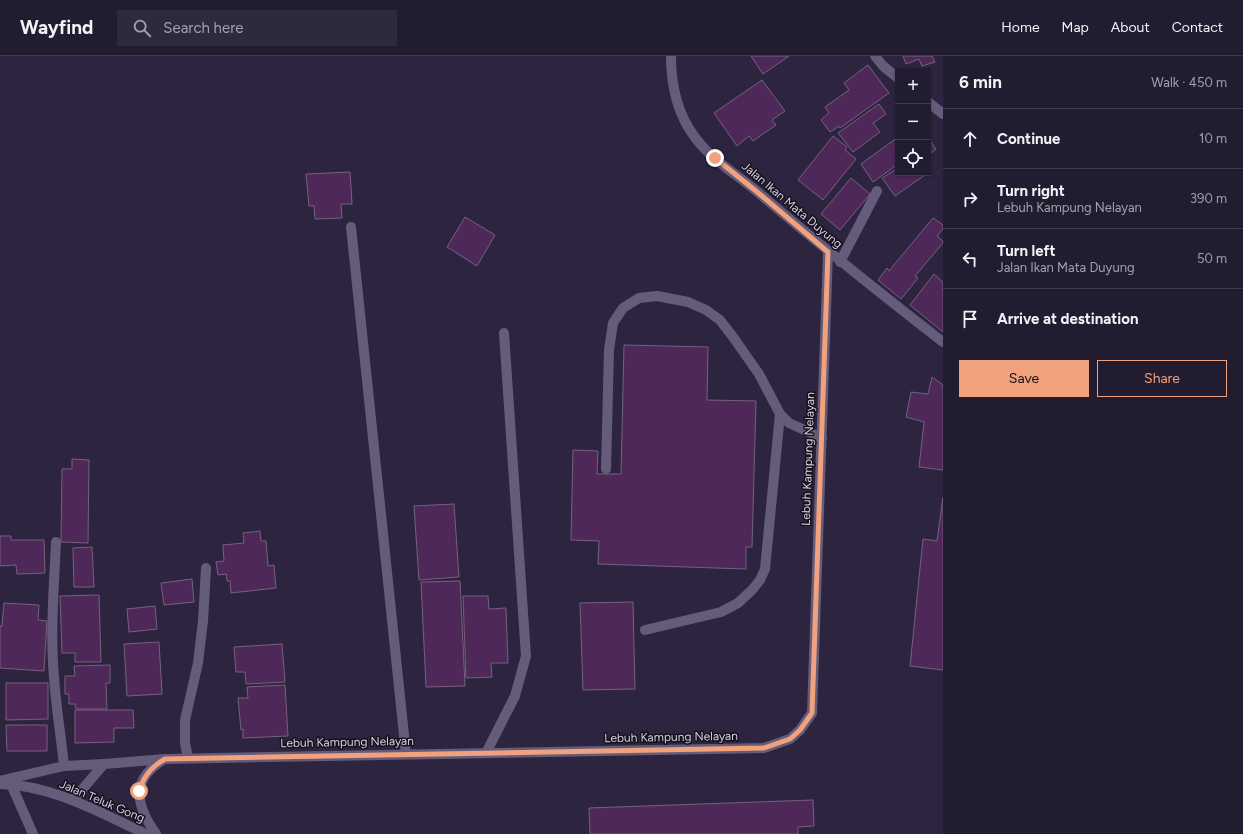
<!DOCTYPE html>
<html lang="en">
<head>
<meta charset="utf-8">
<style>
  :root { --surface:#221c30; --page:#2e293c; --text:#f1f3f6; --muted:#a2a1ab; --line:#3f3a4c; --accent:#f1a17b }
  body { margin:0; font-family:Figtree,sans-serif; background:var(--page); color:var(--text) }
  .controls { position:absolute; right:12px; top:12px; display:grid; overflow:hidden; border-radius:0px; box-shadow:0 1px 3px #0004 }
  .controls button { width:36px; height:36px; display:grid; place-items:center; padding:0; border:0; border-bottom:1px solid var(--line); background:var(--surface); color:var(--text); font:20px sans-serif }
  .stop { position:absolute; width:12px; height:12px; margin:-9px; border:3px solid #f1a17b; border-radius:50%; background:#fff }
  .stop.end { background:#f1a17b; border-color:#fff; box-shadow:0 1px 4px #0008 }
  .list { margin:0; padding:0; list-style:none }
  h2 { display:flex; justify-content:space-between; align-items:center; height:52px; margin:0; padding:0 16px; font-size:17px }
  h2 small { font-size:13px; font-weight:400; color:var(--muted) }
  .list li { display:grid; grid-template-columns:26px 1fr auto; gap:12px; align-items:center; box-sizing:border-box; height:60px; padding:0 16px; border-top:1px solid var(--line) }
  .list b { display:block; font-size:15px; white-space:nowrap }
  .list p { margin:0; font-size:13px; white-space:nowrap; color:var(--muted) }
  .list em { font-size:13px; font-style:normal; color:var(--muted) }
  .actions { display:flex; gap:8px; padding:12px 16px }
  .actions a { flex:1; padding:9px 0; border:1px solid var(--accent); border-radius:0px; text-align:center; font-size:14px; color:var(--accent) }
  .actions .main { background:var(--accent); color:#111 }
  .icon { flex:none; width:22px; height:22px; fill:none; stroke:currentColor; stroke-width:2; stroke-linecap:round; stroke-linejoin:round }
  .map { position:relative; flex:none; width:943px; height:778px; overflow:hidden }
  header { display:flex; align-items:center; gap:24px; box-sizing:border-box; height:56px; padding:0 20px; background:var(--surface); border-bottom:1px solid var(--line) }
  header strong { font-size:19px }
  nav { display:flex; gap:22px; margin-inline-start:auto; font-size:14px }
  .search { width:280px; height:36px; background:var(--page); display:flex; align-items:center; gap:10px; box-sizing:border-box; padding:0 14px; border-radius:0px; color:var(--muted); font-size:15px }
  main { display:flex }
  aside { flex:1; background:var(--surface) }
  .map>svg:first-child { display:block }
  .building { fill:#4e2859; stroke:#76617c }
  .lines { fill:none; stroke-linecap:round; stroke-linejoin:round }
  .service { stroke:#645c7a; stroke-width:10 }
  .minor { stroke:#645c7a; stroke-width:10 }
  .tertiary { stroke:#645c7a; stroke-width:10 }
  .route { stroke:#f1a17b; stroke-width:5 }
  .labels { text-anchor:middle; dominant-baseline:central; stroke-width:3; stroke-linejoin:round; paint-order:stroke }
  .street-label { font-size:12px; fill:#d4d0e1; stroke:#14111d }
</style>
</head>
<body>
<header>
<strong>Wayfind</strong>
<div class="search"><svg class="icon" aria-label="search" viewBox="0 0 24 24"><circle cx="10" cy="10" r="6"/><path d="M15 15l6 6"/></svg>Search here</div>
<nav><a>Home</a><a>Map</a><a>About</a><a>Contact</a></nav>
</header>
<main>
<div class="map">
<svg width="943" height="778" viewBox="0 0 943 778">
  <rect width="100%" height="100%" fill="#2d2540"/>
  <g class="building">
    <path d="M 751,0 L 789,0 L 763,18 Z"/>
    <path d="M 903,0 L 932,0 L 935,6 L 922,10 L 919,3 L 906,8 Z"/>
    <path d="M 868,9 L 889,37 L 840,72 L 839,70 L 830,76 L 821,64 L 829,57 L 825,51 L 849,34 L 844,27 Z"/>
    <path d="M 762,24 L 785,55 L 772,64 L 776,69 L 753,85 L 749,80 L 737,90 L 714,57 Z"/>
    <path d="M 879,48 L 886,58 L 873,67 L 880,76 L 853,96 L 838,77 Z"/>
    <path d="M 833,80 L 847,91 L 845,94 L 856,103 L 823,144 L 798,124 Z"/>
    <path d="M 898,81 L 898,108 L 873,126 L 861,108 Z"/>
    <path d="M 928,82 L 936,93 L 928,99 Z"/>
    <path d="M 898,112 L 898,117 L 924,117 L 925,119 L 895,140 L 882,122 Z"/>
    <path d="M 350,116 L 352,148 L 341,148 L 342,162 L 315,163 L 314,150 L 309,150 L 306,118 Z"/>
    <path d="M 851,122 L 870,138 L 840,174 L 821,158 Z"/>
    <path d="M 465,161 L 495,179 L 477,210 L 447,191 Z"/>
    <path d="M 933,162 L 943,169 L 943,173 L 937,180 L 943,185 L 943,187 L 915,220 L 918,222 L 901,243 L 878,224 L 887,212 L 889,215 Z"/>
    <path d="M 934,218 L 943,226 L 943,276 L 910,249 Z"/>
    <path d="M 624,289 L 708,291 L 707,344 L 756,345 L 752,491 L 746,491 L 746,513 L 598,508 L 599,485 L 571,484 L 573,394 L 598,395 L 597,418 L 621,418 Z"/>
    <path d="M 932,321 L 943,329 L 943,414 L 919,411 L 924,366 L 906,361 L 911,336 L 928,338 Z"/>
    <path d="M 72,403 L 89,404 L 88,487 L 61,486 L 62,413 L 72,413 Z"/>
    <path d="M 943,441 L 943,614 L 910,610 L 923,483 L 937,485 Z"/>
    <path d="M 454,448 L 459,521 L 419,524 L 414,450 Z"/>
    <path d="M 260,475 L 261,485 L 266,485 L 268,510 L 274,509 L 276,532 L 231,537 L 230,525 L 227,525 L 226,518 L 218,519 L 216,506 L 224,505 L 223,489 L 244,487 L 243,477 Z"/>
    <path d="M 0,480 L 11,480 L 11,484 L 44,484 L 45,517 L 17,518 L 16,509 L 0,510 Z"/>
    <path d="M 92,491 L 94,531 L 74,531 L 73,492 Z"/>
    <path d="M 192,523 L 194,546 L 164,549 L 161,527 Z"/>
    <path d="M 460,525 L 465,630 L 426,631 L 421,526 Z"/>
    <path d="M 99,539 L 101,606 L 75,606 L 75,597 L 62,597 L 60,540 Z"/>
    <path d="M 463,540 L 488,540 L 489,553 L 506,552 L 508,607 L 491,607 L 492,621 L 466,622 Z"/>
    <path d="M 633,546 L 635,633 L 583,634 L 580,547 Z"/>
    <path d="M 4,547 L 39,549 L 38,564 L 47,565 L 44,615 L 0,612 L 0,570 L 2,570 Z"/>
    <path d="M 155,550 L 157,573 L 129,576 L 127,553 Z"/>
    <path d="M 159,586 L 162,638 L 127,640 L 124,588 Z"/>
    <path d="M 282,588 L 285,626 L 246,628 L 245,616 L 236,616 L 234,591 Z"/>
    <path d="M 110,609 L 110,627 L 106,627 L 107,653 L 76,653 L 75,648 L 69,648 L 69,638 L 65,638 L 65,620 L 75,620 L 74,610 Z"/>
    <path d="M 6,627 L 48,627 L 48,663 L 6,664 Z"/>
    <path d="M 285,629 L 288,680 L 243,682 L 243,673 L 241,674 L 238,642 L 248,642 L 247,631 Z"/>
    <path d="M 75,654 L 133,654 L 134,672 L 114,672 L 114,686 L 75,687 Z"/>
    <path d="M 6,669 L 47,669 L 47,695 L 7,695 Z"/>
    <path d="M 813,744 L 814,770 L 798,771 L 798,778 L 590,778 L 589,752 Z"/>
  </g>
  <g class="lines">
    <g class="service">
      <path d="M 351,171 L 406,698"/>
      <path d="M 840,206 L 877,135"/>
      <path d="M 606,413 L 609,294 L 613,267 L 623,252 L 639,242 L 657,240 L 688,246 L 706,254 L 720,264 L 733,281 L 759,318 L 780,358 L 789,367 L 822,382"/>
      <path d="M 56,486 C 54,531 50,576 54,621 C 56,651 61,680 64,710"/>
      <path d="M 645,574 L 721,556 L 738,547 L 752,534 L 760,524 L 765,513 L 780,358"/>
      <path d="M 486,697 L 515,640 L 526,600 L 504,277"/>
      <path d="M 188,702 L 185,687 L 185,664 L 198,607 L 203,565 L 206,512"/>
      <path d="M 11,728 L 33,778"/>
    </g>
    <g class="minor">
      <path d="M 671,0 C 671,28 677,57 694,80 C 711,104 738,119 760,138 C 820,189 881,238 943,286"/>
      <path d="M 875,0 L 883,10 L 898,22"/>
      <path d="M 928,46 L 943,58"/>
      <path d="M 0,725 L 64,710 L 104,708"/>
      <path d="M 73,744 L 104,708 L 165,703 L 764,692 L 790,683 L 800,674 L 812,657 L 828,196"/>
      <path d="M 156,778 C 136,750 130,724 163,704"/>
    </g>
    <path class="tertiary" d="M 0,728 C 52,729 99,756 146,778"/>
  </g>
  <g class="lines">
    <path class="route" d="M 139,735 C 144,720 151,711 165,703 L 764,692 L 790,683 L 800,674 L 812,657 L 828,196 L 756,135 L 715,102"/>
  </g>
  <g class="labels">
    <g class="street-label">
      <text transform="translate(792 149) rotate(40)">Jalan Ikan Mata Duyung</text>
      <text transform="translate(808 403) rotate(-88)">Lebuh Kampung Nelayan</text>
      <text transform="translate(671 681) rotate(-1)">Lebuh Kampung Nelayan</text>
      <text transform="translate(347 686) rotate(-1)">Lebuh Kampung Nelayan</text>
      <text transform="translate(102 745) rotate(23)">Jalan Teluk Gong</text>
    </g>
  </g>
</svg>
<div class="controls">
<button>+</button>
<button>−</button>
<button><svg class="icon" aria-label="locate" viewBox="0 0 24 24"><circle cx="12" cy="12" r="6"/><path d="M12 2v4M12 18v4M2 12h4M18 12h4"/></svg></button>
</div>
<div class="stop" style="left:139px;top:735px"></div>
<div class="stop end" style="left:715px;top:102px"></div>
</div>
<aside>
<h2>6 min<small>Walk · 450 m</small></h2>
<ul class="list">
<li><svg class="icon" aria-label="ahead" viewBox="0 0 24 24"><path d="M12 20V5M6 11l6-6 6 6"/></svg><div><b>Continue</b></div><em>10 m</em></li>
<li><svg class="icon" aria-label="right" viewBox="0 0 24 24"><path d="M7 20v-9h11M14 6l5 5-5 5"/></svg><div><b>Turn right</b><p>Lebuh Kampung Nelayan</p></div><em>390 m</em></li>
<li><svg class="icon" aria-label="left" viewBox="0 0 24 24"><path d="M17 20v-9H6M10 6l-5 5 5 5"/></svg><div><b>Turn left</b><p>Jalan Ikan Mata Duyung</p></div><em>50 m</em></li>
<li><svg class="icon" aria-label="arrive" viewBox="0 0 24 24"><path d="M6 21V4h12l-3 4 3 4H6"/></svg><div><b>Arrive at destination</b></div></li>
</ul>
<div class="actions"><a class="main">Save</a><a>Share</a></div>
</aside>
</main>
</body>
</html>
